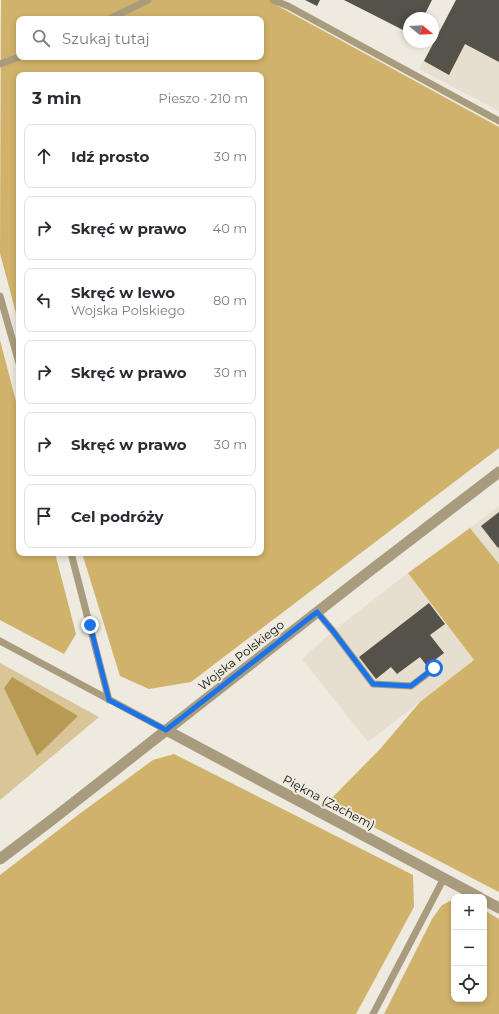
<!DOCTYPE html>
<html lang="pl">
<head>
<meta charset="utf-8">
<style>
  :root { --surface:#fff; --page:#f2f2f3; --text:#2b2b33; --muted:#7c7c81; --line:#e1e1e2 }
  body { margin:0; font-family:Montserrat,sans-serif; background:var(--page); color:var(--text) }
  .controls { position:absolute; right:12px; bottom:12px; display:grid; overflow:hidden; border-radius:8px; box-shadow:0 2px 6px #0003 }
  .controls button { width:36px; height:36px; display:grid; place-items:center; padding:0; border:0; border-bottom:1px solid var(--line); background:var(--surface); color:var(--text); font:20px sans-serif }
  .compass { position:absolute; left:403px; top:12px; width:36px; height:36px; border-radius:50%; background:var(--surface); box-shadow:0 2px 6px #0003; rotate:108deg }
  .stop { position:absolute; width:12px; height:12px; margin:-9px; border:3px solid #1a73e8; border-radius:50%; background:#fff }
  .stop.end { background:#1a73e8; border-color:#fff; box-shadow:0 1px 4px #0008 }
  .list { margin:0; padding:0; list-style:none }
  h2 { display:flex; justify-content:space-between; align-items:center; height:52px; margin:0; padding:0 16px; font-size:17px }
  h2 small { font-size:13px; font-weight:400; color:var(--muted) }
  .list li { display:grid; grid-template-columns:26px 1fr auto; gap:12px; align-items:center; box-sizing:border-box; height:64px; margin:0 8px 8px; padding:0 8px; border:1px solid var(--line); border-radius:8px }
  .list b { display:block; font-size:15px; white-space:nowrap }
  .list p { margin:0; font-size:13px; white-space:nowrap; color:var(--muted) }
  .list em { font-size:13px; font-style:normal; color:var(--muted) }
  .icon { flex:none; width:22px; height:22px; fill:none; stroke:currentColor; stroke-width:2; stroke-linecap:round; stroke-linejoin:round }
  .map { position:relative; flex:none; width:499px; height:1014px; overflow:hidden }
  .search { position:absolute; background:var(--surface); box-shadow:0 2px 6px #0003; left:16px; top:16px; width:248px; height:44px; display:flex; align-items:center; gap:10px; box-sizing:border-box; padding:0 14px; border-radius:8px; color:var(--muted); font-size:15px }
  .panel { position:absolute; background:var(--surface); box-shadow:0 2px 6px #0003; left:16px; top:72px; width:248px; height:484px; border-radius:8px }
  .map>svg:first-child { display:block }
  .built { fill:#e6dfcf }
  .green { fill:#d9c597 }
  .forest { fill:#d0b26a; fill-rule:evenodd }
  .water { fill:#b89a53 }
  .building { fill:#55524a }
  .lines { fill:none; stroke-linecap:round; stroke-linejoin:round }
  .service { stroke:#a99c7e; stroke-width:7 }
  .minor { stroke:#a99c7e; stroke-width:11 }
  .tertiary { stroke:#a99c7e; stroke-width:11 }
  .route { stroke:#1a73e8; stroke-width:5 }
  .labels { text-anchor:middle; dominant-baseline:central; stroke-width:4; stroke-linejoin:round; paint-order:stroke }
  .street-label { font-size:12px; fill:#100e0b; stroke:#eeeae0 }
</style>
</head>
<body>
<div class="map">
<svg width="499" height="1014" viewBox="0 0 499 1014">
  <rect width="100%" height="100%" fill="#eeeae0"/>
  <g class="built">
    <path d="M 456,0 L 499,0 L 499,111 L 419,69 Z"/>
    <path d="M 499,506 L 499,564 L 470,528 Z"/>
    <path d="M 408,573 L 474,660 L 368,742 L 302,659 L 333,631 Z"/>
  </g>
  <path class="green" d="M 0,663 L 99,717 L 0,800 Z"/>
  <g class="forest">
    <path d="M 1,0 L 280,0 L 278,6 L 499,127 L 499,448 L 191,682 L 149,689 L 120,676 L 82,553 L 261,553 L 261,75 L 19,75 L 19,322 L 18,321 L 0,253 ZM 19,19 L 261,19 L 261,57 L 19,57 Z"/>
    <path d="M 0,340 L 19,413 L 19,553 L 55,553 L 76,634 L 64,654 L 0,620 Z"/>
    <path d="M 470,528 L 499,564 L 499,892 L 327,803 L 381,748 L 420,702 L 474,660 L 408,573 Z"/>
    <path d="M 174,754 L 413,875 L 414,907 L 356,1014 L 0,1014 L 0,875 L 78,815 L 153,760 Z"/>
    <path d="M 454,899 L 454,999 L 484,999 L 484,910 L 499,919 L 499,1014 L 384,1014 L 432,919 L 442,905 Z"/>
  </g>
  <path class="water" d="M 12,677 L 78,716 L 37,756 L 4,688 Z"/>
  <g class="building">
    <path d="M 305,0 L 320,0 L 317,6 Z"/>
    <path d="M 344,0 L 432,0 L 423,18 L 409,18 L 409,33 Z"/>
    <path d="M 456,0 L 499,0 L 499,62 L 465,44 L 449,75 L 424,61 Z"/>
    <path d="M 499,512 L 499,547 L 498,548 L 481,526 Z"/>
    <path d="M 429,603 L 445,624 L 430,635 L 444,653 L 427,666 L 420,657 L 397,674 L 391,667 L 376,679 L 359,657 Z"/>
  </g>
  <g class="lines">
    <g class="service">
      <path d="M 273,0 L 288,6 L 499,121"/>
      <path d="M 109,19 L 148,0"/>
      <path d="M 0,64 L 19,57"/>
      <path d="M 0,296 L 19,363"/>
      <path d="M 71,553 L 109,700"/>
      <path d="M 317,612 L 333,631 L 373,684 L 411,686 L 435,668"/>
      <path d="M 0,641 L 166,730"/>
      <path d="M 373,1014 L 444,878"/>
    </g>
    <g class="minor">
      <path d="M 166,730 L 479,897"/>
      <path d="M 484,900 L 499,908"/>
    </g>
    <path class="tertiary" d="M 0,859 L 49,822 L 362,577 L 499,472"/>
  </g>
  <g class="lines">
    <path class="route" d="M 90,625 L 109,700 L 166,730 L 317,612 L 333,631 L 373,684 L 411,686 L 434,668"/>
  </g>
  <g class="labels">
    <g class="street-label">
      <text transform="translate(241 655) rotate(-38)">Wojska Polskiego</text>
      <text transform="translate(329 802) rotate(28)">Piękna (Zachem)</text>
    </g>
  </g>
</svg>
<div class="controls">
<button>+</button>
<button>−</button>
<button><svg class="icon" aria-label="locate" viewBox="0 0 24 24"><circle cx="12" cy="12" r="6"/><path d="M12 2v4M12 18v4M2 12h4M18 12h4"/></svg></button>
</div>
<svg class="compass" viewBox="-18 -18 36 36"><path d="M0-13l5 13h-10z" fill="#e53935"/><path d="M0 13l5-13h-10z" fill="#7c7c81"/></svg>
<div class="stop" style="left:434px;top:668px"></div>
<div class="stop end" style="left:90px;top:625px"></div>
<div class="search"><svg class="icon" aria-label="search" viewBox="0 0 24 24"><circle cx="10" cy="10" r="6"/><path d="M15 15l6 6"/></svg>Szukaj tutaj</div>
<section class="panel">
<h2>3 min<small>Pieszo · 210 m</small></h2>
<ul class="list">
<li><svg class="icon" aria-label="ahead" viewBox="0 0 24 24"><path d="M12 20V5M6 11l6-6 6 6"/></svg><div><b>Idź prosto</b></div><em>30 m</em></li>
<li><svg class="icon" aria-label="right" viewBox="0 0 24 24"><path d="M7 20v-9h11M14 6l5 5-5 5"/></svg><div><b>Skręć w prawo</b></div><em>40 m</em></li>
<li><svg class="icon" aria-label="left" viewBox="0 0 24 24"><path d="M17 20v-9H6M10 6l-5 5 5 5"/></svg><div><b>Skręć w lewo</b><p>Wojska Polskiego</p></div><em>80 m</em></li>
<li><svg class="icon" aria-label="right" viewBox="0 0 24 24"><path d="M7 20v-9h11M14 6l5 5-5 5"/></svg><div><b>Skręć w prawo</b></div><em>30 m</em></li>
<li><svg class="icon" aria-label="right" viewBox="0 0 24 24"><path d="M7 20v-9h11M14 6l5 5-5 5"/></svg><div><b>Skręć w prawo</b></div><em>30 m</em></li>
<li><svg class="icon" aria-label="arrive" viewBox="0 0 24 24"><path d="M6 21V4h12l-3 4 3 4H6"/></svg><div><b>Cel podróży</b></div></li>
</ul>
</section>
</div>
</body>
</html>
